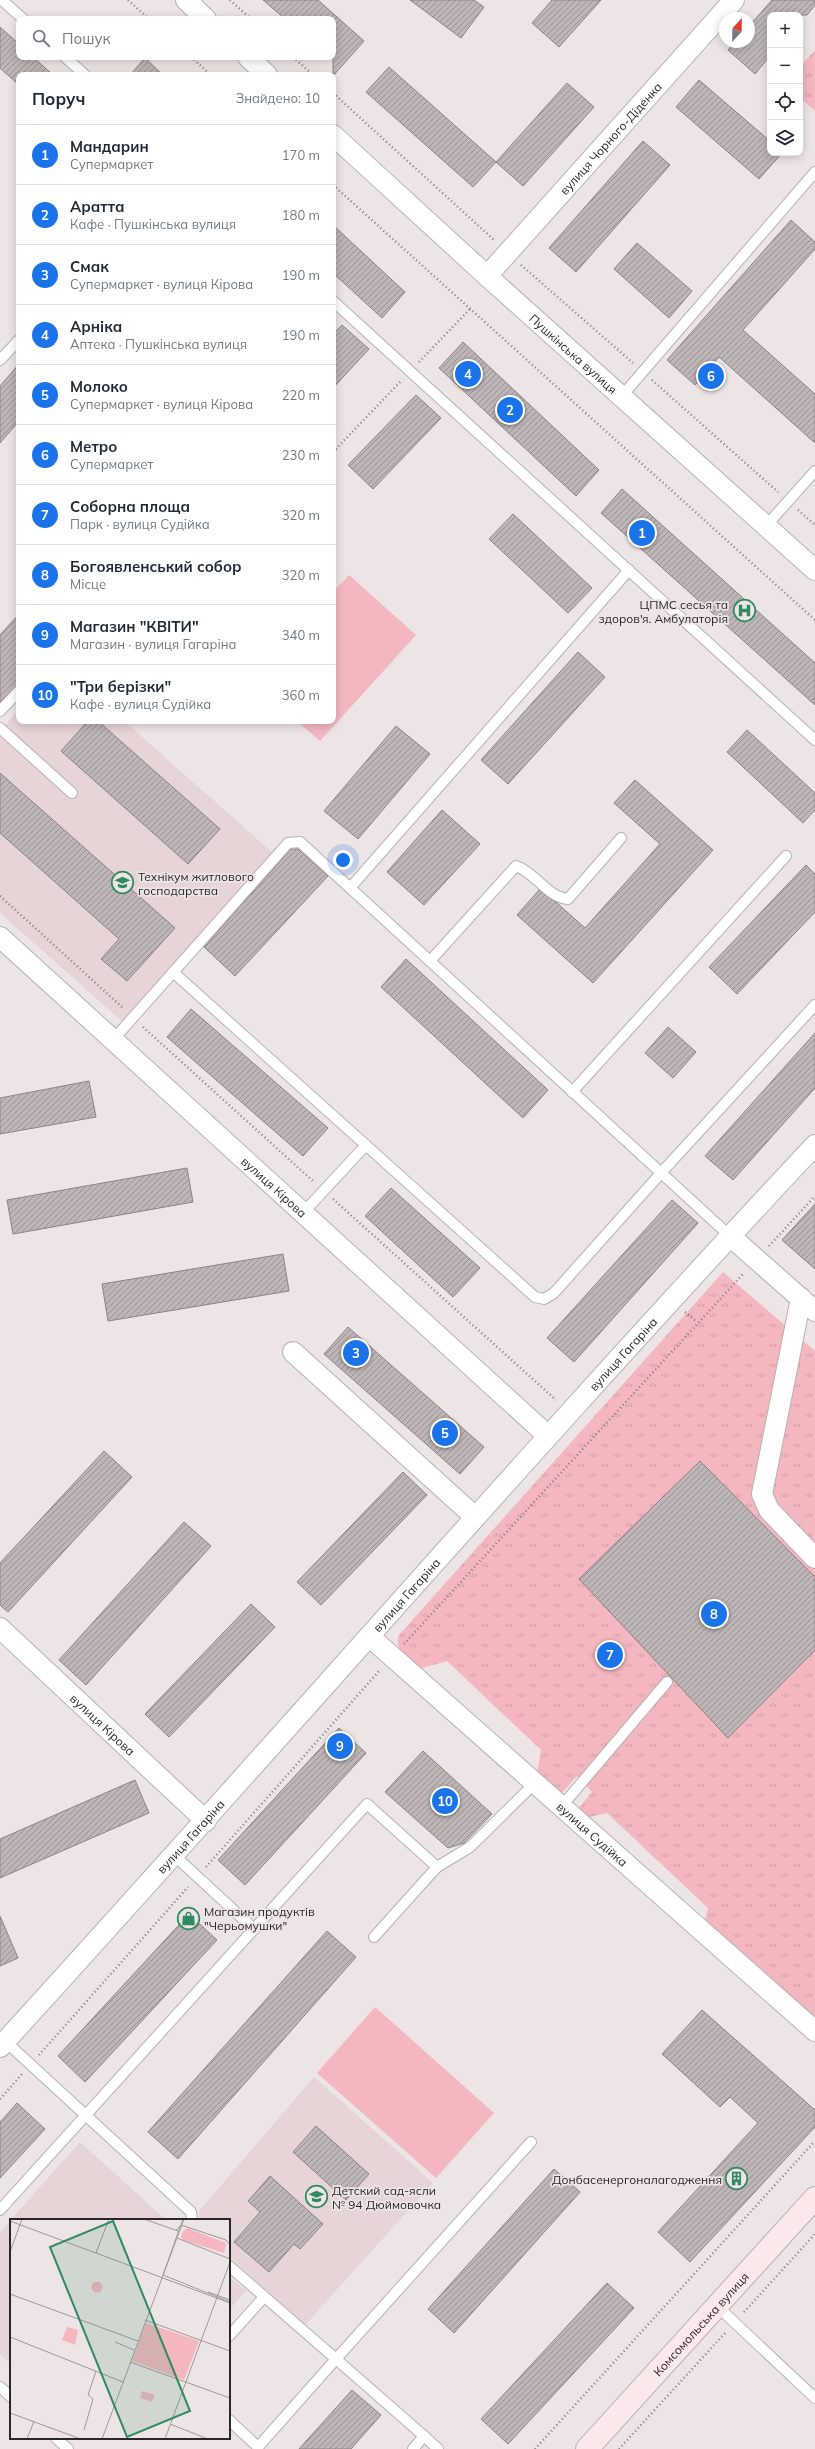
<!DOCTYPE html>
<html lang="uk">
<head>
<meta charset="utf-8">
<style>
  :root { --surface:#fff; --page:#f2f2f3; --text:#1f2937; --muted:#747a83; --line:#e0e1e3; --accent:#1a73e8 }
  body { margin:0; font-family:Mulish,sans-serif; background:var(--page); color:var(--text) }
  .controls { position:absolute; right:12px; top:12px; display:grid; overflow:hidden; border-radius:8px; box-shadow:0 2px 10px #0003 }
  .controls button { width:36px; height:36px; display:grid; place-items:center; padding:0; border:0; border-bottom:1px solid var(--line); background:var(--surface); color:var(--text); font:20px sans-serif }
  .compass { position:absolute; left:719px; top:12px; width:36px; height:36px; border-radius:50%; background:var(--surface); box-shadow:0 2px 10px #0003; rotate:22deg }
  .you { position:absolute; left:343px; top:860px; width:14px; height:14px; margin:-10px; border:3px solid #fff; border-radius:50%; background:#1a73e8; box-shadow:0 0 0 6px #1a73e833 }
  .badge { display:grid; place-items:center; width:26px; height:26px; border-radius:50%; background:var(--accent); color:#fff; font-size:13px; font-weight:700 }
  .pin { position:absolute; translate:-50% -50%; border:2px solid #fff; box-shadow:0 1px 4px #0006 }
  .list { margin:0; padding:0; list-style:none }
  h2 { display:flex; justify-content:space-between; align-items:center; height:52px; margin:0; padding:0 16px; font-size:17px }
  h2 small { font-size:13px; font-weight:400; color:var(--muted) }
  .list li { display:grid; grid-template-columns:26px 1fr auto; gap:12px; align-items:center; box-sizing:border-box; height:60px; padding:0 16px; border-top:1px solid var(--line) }
  .list b { display:block; font-size:15px; white-space:nowrap }
  .list p { margin:0; font-size:13px; white-space:nowrap; color:var(--muted) }
  .list em { font-size:13px; font-style:normal; color:var(--muted) }
  .icon { flex:none; width:22px; height:22px; fill:none; stroke:currentColor; stroke-width:2; stroke-linecap:round; stroke-linejoin:round }
  .map { position:relative; flex:none; width:815px; height:2449px; overflow:hidden }
  .search { position:absolute; background:var(--surface); box-shadow:0 2px 10px #0003; left:16px; top:16px; width:320px; height:44px; display:flex; align-items:center; gap:10px; box-sizing:border-box; padding:0 14px; border-radius:8px; color:var(--muted); font-size:15px }
  .panel { position:absolute; background:var(--surface); box-shadow:0 2px 10px #0003; left:16px; top:72px; width:320px; height:652px; border-radius:8px }
  .map>svg:first-child { display:block }
  .built { fill:#e6d4d7 }
  .grass { fill:url(#grass-tufts) }
  .pitch { fill:#f4b7c0 }
  .building { fill:url(#building-hatch); stroke:#8c8384 }
  .lines { fill:none; stroke-linecap:round; stroke-linejoin:round }
  .lane-casing { stroke:#b9b0b1; stroke-width:12 }
  .street-casing { stroke:#b9b0b1; stroke-width:22 }
  .secondary-casing { stroke:#b9b0b1; stroke-width:24 }
  .path { stroke:#837d7e; stroke-width:2.5; stroke-dasharray:1 3; stroke-linecap:butt }
  .lane { stroke:#fff; stroke-width:10 }
  .street { stroke:#fff; stroke-width:20 }
  .secondary { stroke:#fae8eb; stroke-width:22 }
  .labels { text-anchor:middle; dominant-baseline:central; stroke-width:3.5; stroke-linejoin:round; paint-order:stroke }
  .street-label { font-size:12px; fill:#2b2728; stroke:#ede4e5 }
  .poi-label { font-size:12px; fill:#2b2728; stroke:#ede4e5; text-anchor:start }
  .inset-road { fill:none; stroke:#9f9899; stroke-width:1 }
  .view { fill:#328b60; fill-opacity:0.15; stroke:#328b60; stroke-width:2 }
  .inset-edge { fill:none; stroke:#2b2728; stroke-width:2 }
</style>
</head>
<body>
<div class="map">
<svg width="815" height="2449" viewBox="0 0 815 2449">
  <defs>
    <pattern id="grass-tufts" width="24" height="20" patternUnits="userSpaceOnUse"><rect width="24" height="20" fill="#f4b7c0"/><path d="M3 7l-1-3M5 7V3M7 7l1-3M15 17l-1-3M17 17v-4M19 17l1-3" fill="none" stroke="#d19da5"/></pattern>
    <pattern id="building-hatch" width="6" height="6" patternUnits="userSpaceOnUse"><rect width="6" height="6" fill="#bdb5b6"/><path d="M-1 1l2-2M0 6l6-6M5 7l2-2" fill="none" stroke="#9a9394"/></pattern>
  </defs>
  <rect width="100%" height="100%" fill="#ede4e5"/>
  <g class="built">
    <path d="M 19,709 L 19,721 L 124,721 L 273,853 L 123,1022 L 0,913 L 0,731 Z"/>
    <path d="M 314,2077 L 433,2183 L 305,2325 L 229,2257 L 229,2220 L 200,2220 L 199,2211 Z"/>
    <path d="M 80,2142 L 166,2220 L 11,2220 L 11,2364 L 0,2354 L 0,2232 Z"/>
    <path d="M 229,2276 L 246,2291 L 229,2310 Z"/>
  </g>
  <g class="grass">
    <path d="M 815,50 L 815,111 L 800,98 L 800,67 Z"/>
    <path d="M 723,1272 L 815,1351 L 815,2030 L 705,1920 L 708,1908 L 607,1813 L 589,1817 L 579,1808 L 592,1792 L 577,1776 L 561,1794 L 537,1773 L 541,1750 L 447,1661 L 419,1669 C 408,1659 394,1651 399,1635 Z"/>
  </g>
  <g class="pitch">
    <path d="M 349,575 L 416,635 L 320,741 L 297,721 L 333,721 L 333,592 Z"/>
    <path d="M 375,2007 L 494,2113 L 436,2178 L 317,2073 Z"/>
  </g>
  <g class="building">
    <path d="M 263,0 L 318,0 L 364,41 L 333,76 L 333,19 L 285,19 Z"/>
    <path d="M 410,0 L 474,0 L 484,7 L 461,38 Z"/>
    <path d="M 552,0 L 601,0 L 559,47 L 532,23 Z"/>
    <path d="M 772,0 L 815,0 L 815,5 L 807,15 L 770,15 L 770,56 L 755,74 L 728,50 L 735,42 L 749,42 L 749,26 Z"/>
    <path d="M 0,27 L 19,44 L 19,57 L 33,57 L 53,75 L 19,75 L 19,85 L 0,68 Z"/>
    <path d="M 145,58 L 163,75 L 130,75 Z"/>
    <path d="M 389,67 L 496,162 L 473,187 L 366,92 Z"/>
    <path d="M 699,80 L 770,141 L 770,153 L 782,153 L 759,179 L 676,107 Z"/>
    <path d="M 567,83 L 594,107 L 523,186 L 496,162 Z"/>
    <path d="M 643,141 L 670,165 L 576,272 L 549,248 Z"/>
    <path d="M 791,220 L 815,242 L 815,249 L 743,330 L 815,394 L 815,443 L 719,357 L 695,385 L 667,360 Z"/>
    <path d="M 333,225 L 405,292 L 382,318 L 333,273 Z"/>
    <path d="M 637,243 L 692,291 L 669,318 L 614,269 Z"/>
    <path d="M 342,325 L 369,349 L 333,388 L 333,334 Z"/>
    <path d="M 463,342 L 599,470 L 576,496 L 439,368 Z"/>
    <path d="M 19,364 L 19,421 L 0,443 L 0,386 Z"/>
    <path d="M 416,395 L 441,418 L 373,489 L 348,465 Z"/>
    <path d="M 622,489 L 815,663 L 815,705 L 601,513 Z"/>
    <path d="M 513,514 L 592,588 L 568,613 L 489,539 Z"/>
    <path d="M 19,614 L 19,683 L 0,702 L 0,635 Z"/>
    <path d="M 578,652 L 605,677 L 508,784 L 481,760 Z"/>
    <path d="M 88,721 L 98,721 L 220,829 L 188,864 L 61,751 Z"/>
    <path d="M 396,726 L 430,754 L 358,839 L 324,811 Z"/>
    <path d="M 747,730 L 815,793 L 815,810 L 803,823 L 727,752 Z"/>
    <path d="M 0,773 L 175,928 L 127,981 L 101,959 L 119,939 L 0,833 Z"/>
    <path d="M 635,780 L 713,850 L 593,983 L 517,915 L 539,890 L 557,903 L 585,928 L 660,844 L 614,803 Z"/>
    <path d="M 442,810 L 480,844 L 424,905 L 387,872 Z"/>
    <path d="M 291,849 L 298,849 L 328,876 L 235,976 L 204,947 Z"/>
    <path d="M 806,865 L 815,874 L 815,912 L 737,994 L 709,967 Z"/>
    <path d="M 406,959 L 548,1090 L 523,1118 L 381,987 Z"/>
    <path d="M 191,1009 L 328,1128 L 303,1156 L 167,1037 Z"/>
    <path d="M 668,1027 L 696,1052 L 673,1078 L 645,1053 Z"/>
    <path d="M 815,1033 L 815,1088 L 733,1180 L 705,1156 Z"/>
    <path d="M 89,1081 L 96,1117 L 0,1134 L 0,1098 Z"/>
    <path d="M 187,1168 L 193,1202 L 13,1234 L 7,1200 Z"/>
    <path d="M 391,1188 L 480,1268 L 453,1297 L 365,1216 Z"/>
    <path d="M 672,1200 L 698,1223 L 574,1362 L 547,1338 Z"/>
    <path d="M 815,1204 L 815,1269 L 782,1240 Z"/>
    <path d="M 283,1254 L 289,1291 L 108,1321 L 102,1284 Z"/>
    <path d="M 348,1327 L 484,1447 L 460,1474 L 324,1354 Z"/>
    <path d="M 104,1451 L 132,1477 L 8,1612 L 0,1605 L 0,1563 Z"/>
    <path d="M 700,1461 L 815,1577 L 815,1650 L 728,1738 L 579,1579 Z"/>
    <path d="M 403,1472 L 427,1495 L 321,1605 L 297,1582 Z"/>
    <path d="M 184,1522 L 211,1546 L 86,1685 L 59,1660 Z"/>
    <path d="M 251,1604 L 275,1627 L 169,1737 L 145,1714 Z"/>
    <path d="M 339,1728 L 366,1753 L 245,1885 L 218,1860 Z"/>
    <path d="M 423,1751 L 492,1814 L 464,1843 L 448,1848 L 385,1792 Z"/>
    <path d="M 135,1780 L 149,1813 L 0,1878 L 0,1839 Z"/>
    <path d="M 189,1914 L 217,1940 L 85,2082 L 58,2056 Z"/>
    <path d="M 0,1916 L 18,1958 L 0,1966 Z"/>
    <path d="M 327,1931 L 356,1957 L 178,2159 L 148,2132 Z"/>
    <path d="M 702,2010 L 815,2110 L 815,2127 L 690,2262 L 658,2232 L 758,2123 L 730,2097 L 720,2107 L 662,2054 Z"/>
    <path d="M 17,2103 L 45,2129 L 0,2178 L 0,2122 Z"/>
    <path d="M 316,2126 L 369,2174 L 346,2200 L 293,2152 Z"/>
    <path d="M 554,2169 L 580,2192 L 454,2333 L 428,2309 Z"/>
    <path d="M 270,2176 L 323,2224 L 300,2249 L 294,2244 L 269,2272 L 234,2242 L 260,2212 L 248,2201 Z"/>
    <path d="M 607,2283 L 634,2308 L 508,2444 L 481,2419 Z"/>
    <path d="M 352,2390 L 381,2415 L 351,2449 L 299,2449 Z"/>
  </g>
  <g class="lines">
    <defs>
      <g id="lane">
        <path d="M 2,0 L 23,19"/>
        <path d="M 65,57 L 85,75"/>
        <path d="M 333,301 L 815,740"/>
        <path d="M 0,360 L 19,340"/>
        <path d="M 621,397 L 815,172"/>
        <path d="M 766,526 L 815,471"/>
        <path d="M 0,711 L 19,691"/>
        <path d="M 0,728 L 72,793"/>
        <path d="M 350,888 L 629,570"/>
        <path d="M 430,961 L 516,866 C 536,873 547,897 568,899 L 621,838"/>
        <path d="M 173,972 L 535,1297 L 544,1299 L 554,1293 L 661,1173 L 815,1005"/>
        <path d="M 113,1040 L 288,843 L 300,842 L 730,1236"/>
        <path d="M 572,1092 L 786,856"/>
        <path d="M 303,1213 L 366,1145"/>
        <path d="M 561,1807 L 667,1682"/>
        <path d="M 175,1856 L 254,1929"/>
        <path d="M 374,1937 L 437,1867"/>
        <path d="M 5,2041 L 191,2212 L 192,2220"/>
        <path d="M 0,2210 L 367,1804 L 437,1867 L 470,1847 L 535,1783"/>
        <path d="M 229,2266 L 336,2359 L 258,2447 L 229,2420"/>
        <path d="M 717,2306 L 815,2398"/>
        <path d="M 229,2336 L 264,2297"/>
        <path d="M 0,2387 L 11,2397"/>
        <path d="M 424,2436 L 438,2449"/>
        <path d="M 56,2438 L 68,2449"/>
        <path d="M 413,2449 L 424,2436 L 336,2359 L 531,2142"/>
      </g>
      <g id="street">
        <path d="M 186,0 L 206,19"/>
        <path d="M 248,57 L 267,75"/>
        <path id="s1" d="M 333,135 L 487,276 L 815,570"/>
        <path id="s2" d="M 487,276 L 734,0"/>
        <path id="s3" d="M 0,937 L 548,1436"/>
        <path d="M 730,1236 L 815,1311"/>
        <path d="M 801,1298 L 762,1494 L 769,1510 L 815,1558"/>
        <path d="M 293,1352 L 475,1517"/>
        <path id="s4" d="M 0,1628 L 206,1821"/>
        <path id="s5" d="M 370,1637 L 815,2031"/>
        <path id="s6" d="M 0,2047 C 273,1748 538,1441 815,1145"/>
      </g>
      <g id="secondary">
        <path id="s7" d="M 587,2449 L 815,2198"/>
      </g>
    </defs>
    <use href="#lane" class="lane-casing"/>
    <use href="#street" class="street-casing"/>
    <use href="#secondary" class="secondary-casing"/>
    <g class="path">
      <path d="M 128,0 L 149,19"/>
      <path d="M 230,0 L 251,19"/>
      <path d="M 191,57 L 211,75"/>
      <path d="M 293,57 L 313,75"/>
      <path d="M 333,93 L 494,240"/>
      <path d="M 333,185 L 815,620"/>
      <path d="M 521,265 L 633,363"/>
      <path d="M 419,362 L 470,309"/>
      <path d="M 652,380 L 778,492"/>
      <path d="M 333,452 L 402,380"/>
      <path d="M 798,510 L 815,525"/>
      <path d="M 0,896 L 123,1008"/>
      <path d="M 143,1027 L 314,1182"/>
      <path d="M 333,1199 L 556,1400"/>
      <path d="M 769,1246 L 815,1196"/>
      <path d="M 685,1312 L 697,1322"/>
      <path d="M 404,1644 L 744,1273"/>
      <path d="M 206,1867 L 380,1670"/>
      <path d="M 39,2055 L 188,1887"/>
      <path d="M 0,2099 L 22,2074"/>
      <path d="M 744,2312 L 815,2234"/>
      <path d="M 535,2449 L 815,2141"/>
      <path d="M 619,2449 L 726,2332"/>
    </g>
    <use href="#lane" class="lane"/>
    <use href="#street" class="street"/>
    <use href="#secondary" class="secondary"/>
  </g>
  <defs>
    <symbol id="hospital-ring" viewBox="-11 -11 22 22"><circle r="9.5" fill="#ede4e5" stroke="#328b60" stroke-width="1.5"/><path d="M-5-5h3v3.5h4V-5h3V5h-3V1.5h-4V5h-3Z" fill="#328b60"/></symbol>
    <symbol id="university-ring" viewBox="-11 -11 22 22"><circle r="9.5" fill="#ede4e5" stroke="#328b60" stroke-width="1.5"/><path d="M0-5L7-2L0 1L-7-2ZM-4 1L0 2.5L4 1V4Q0 6-4 4Z" fill="#328b60"/></symbol>
    <symbol id="shop-ring" viewBox="-11 -11 22 22"><circle r="9.5" fill="#ede4e5" stroke="#328b60" stroke-width="1.5"/><path d="M-5-2.5h2.3a2.7 3.5 0 0 1 5.4 0H5L5.5 6h-11ZM-1.5-2.5h3a1.5 2.3 0 0 0-3 0Z" fill="#328b60"/></symbol>
    <symbol id="building-ring" viewBox="-11 -11 22 22"><circle r="9.5" fill="#ede4e5" stroke="#328b60" stroke-width="1.5"/><path d="M-4-6H4V6H1V3H-1V6H-4ZM-2.5-4.3h1.7v1.8h-1.7ZM.8-4.3h1.7v1.8H.8ZM-2.5-1h1.7V.8h-1.7ZM.8-1h1.7V.8H.8Z" fill="#328b60"/></symbol>
    <symbol id="school-ring" viewBox="-11 -11 22 22"><circle r="9.5" fill="#ede4e5" stroke="#328b60" stroke-width="1.5"/><path d="M0-5L7-2L0 1L-7-2ZM-4 1L0 2.5L4 1V4Q0 6-4 4Z" fill="#328b60"/></symbol>
  </defs>
  <g fill-rule="evenodd">
    <use href="#hospital-ring" x="732" y="598" width="25" height="25"/>
    <use href="#university-ring" x="110" y="870" width="25" height="25"/>
    <use href="#shop-ring" x="176" y="1906" width="25" height="25"/>
    <use href="#building-ring" x="724" y="2166" width="25" height="25"/>
    <use href="#school-ring" x="304" y="2184" width="25" height="25"/>
  </g>
  <g class="labels">
    <g class="street-label">
      <text stroke="none"><textPath href="#s2" startOffset="185">вулиця Чорного-Діденка</textPath></text>
      <text stroke="none"><textPath href="#s1" startOffset="325">Пушкінська вулиця</textPath></text>
      <text stroke="none"><textPath href="#s3" startOffset="371">вулиця Кірова</textPath></text>
      <text stroke="none"><textPath href="#s6" startOffset="932">вулиця Гагаріна</textPath></text>
      <text stroke="none"><textPath href="#s6" startOffset="608">вулиця Гагаріна</textPath></text>
      <text stroke="none"><textPath href="#s4" startOffset="141">вулиця Кірова</textPath></text>
      <text stroke="none"><textPath href="#s5" startOffset="297">вулиця Судійка</textPath></text>
      <text stroke="none"><textPath href="#s6" startOffset="284">вулиця Гагаріна</textPath></text>
      <text stroke="none"><textPath href="#s7" startOffset="169">Комсомольська вулиця</textPath></text>
    </g>
    <g class="poi-label">
      <text x="728" y="604" text-anchor="end">ЦПМС сесья та<tspan x="728" dy="14">здоров'я. Амбулаторія</tspan></text>
      <text x="138" y="876">Технікум житлового<tspan x="138" dy="14">господарства</tspan></text>
      <text x="204" y="1911">Магазин продуктів<tspan x="204" dy="14">"Черьомушки"</tspan></text>
      <text x="722" y="2179" text-anchor="end">Донбасенергоналагодження</text>
      <text x="332" y="2190">Детский сад-ясли<tspan x="332" dy="14">№ 94 Дюймовочка</tspan></text>
    </g>
  </g>
  <g transform="translate(10 2219)">
    <rect width="220" height="220" fill="#ede4e5"/>
    <path d="M 177,9 L 216,24 L 214,34 L 173,21 L 171,18 L 173,12 ZM 136,104 L 189,122 L 174,161 L 122,142 ZM 57,108 L 68,111 L 65,126 L 52,121 Z" fill="#f4b7c0"/>
    <path d="M81.5 68a5.5 5.5 0 1 1 11 0a5.5 5.5 0 1 1-11 0ZM 132,172 L 145,176 L 142,183 L 130,179 Z" fill="#f4b7c0"/>
    <path class="inset-road" d="M 134,0 L 168,12M 173,0 L 153,56 L 220,83M 0,2 L 220,84M 166,11 L 170,7 L 174,7 L 216,21 L 220,26M 167,19 L 220,40M 0,33 L 12,0M 86,34 L 99,0M 198,73 L 220,81M 0,75 L 128,122M 135,101 L 220,132M 0,118 L 113,163M 105,123 L 124,131M 120,143 L 220,179M 0,194 L 71,220M 160,205 L 198,220M 74,211 L 83,180 L 78,176 L 86,152M 17,220 L 24,202M 92,220 L 174,0M 155,220 L 220,43"/>
    <path class="view" d="M 103,2 L 180,192 L 117,218 L 40,28 Z"/>
    <rect width="220" height="220" class="inset-edge"/>
  </g>
</svg>
<div class="controls">
<button>+</button>
<button>−</button>
<button><svg class="icon" aria-label="locate" viewBox="0 0 24 24"><circle cx="12" cy="12" r="6"/><path d="M12 2v4M12 18v4M2 12h4M18 12h4"/></svg></button>
<button><svg class="icon" aria-label="layers" viewBox="0 0 24 24"><path d="M12 4l9 5-9 5-9-5zM3 14l9 5 9-5"/></svg></button>
</div>
<svg class="compass" viewBox="-18 -18 36 36"><path d="M0-13l5 13h-10z" fill="#e53935"/><path d="M0 13l5-13h-10z" fill="#747a83"/></svg>
<div class="you"></div>
<div class="pin badge" style="left:642px;top:533px">1</div>
<div class="pin badge" style="left:510px;top:410px">2</div>
<div class="pin badge" style="left:356px;top:1353px">3</div>
<div class="pin badge" style="left:468px;top:374px">4</div>
<div class="pin badge" style="left:445px;top:1433px">5</div>
<div class="pin badge" style="left:711px;top:376px">6</div>
<div class="pin badge" style="left:610px;top:1655px">7</div>
<div class="pin badge" style="left:714px;top:1614px">8</div>
<div class="pin badge" style="left:340px;top:1746px">9</div>
<div class="pin badge" style="left:445px;top:1801px">10</div>
<div class="search"><svg class="icon" aria-label="search" viewBox="0 0 24 24"><circle cx="10" cy="10" r="6"/><path d="M15 15l6 6"/></svg>Пошук</div>
<section class="panel">
<h2>Поруч<small>Знайдено: 10</small></h2>
<ul class="list">
<li><span class="badge">1</span><div><b>Мандарин</b><p>Супермаркет</p></div><em>170 m</em></li>
<li><span class="badge">2</span><div><b>Аратта</b><p>Кафе · Пушкінська вулиця</p></div><em>180 m</em></li>
<li><span class="badge">3</span><div><b>Смак</b><p>Супермаркет · вулиця Кірова</p></div><em>190 m</em></li>
<li><span class="badge">4</span><div><b>Арніка</b><p>Аптека · Пушкінська вулиця</p></div><em>190 m</em></li>
<li><span class="badge">5</span><div><b>Молоко</b><p>Супермаркет · вулиця Кірова</p></div><em>220 m</em></li>
<li><span class="badge">6</span><div><b>Метро</b><p>Супермаркет</p></div><em>230 m</em></li>
<li><span class="badge">7</span><div><b>Соборна площа</b><p>Парк · вулиця Судійка</p></div><em>320 m</em></li>
<li><span class="badge">8</span><div><b>Богоявленський собор</b><p>Місце</p></div><em>320 m</em></li>
<li><span class="badge">9</span><div><b>Магазин &quot;КВІТИ&quot;</b><p>Магазин · вулиця Гагаріна</p></div><em>340 m</em></li>
<li><span class="badge">10</span><div><b>&quot;Три берізки&quot;</b><p>Кафе · вулиця Судійка</p></div><em>360 m</em></li>
</ul>
</section>
</div>
</body>
</html>
